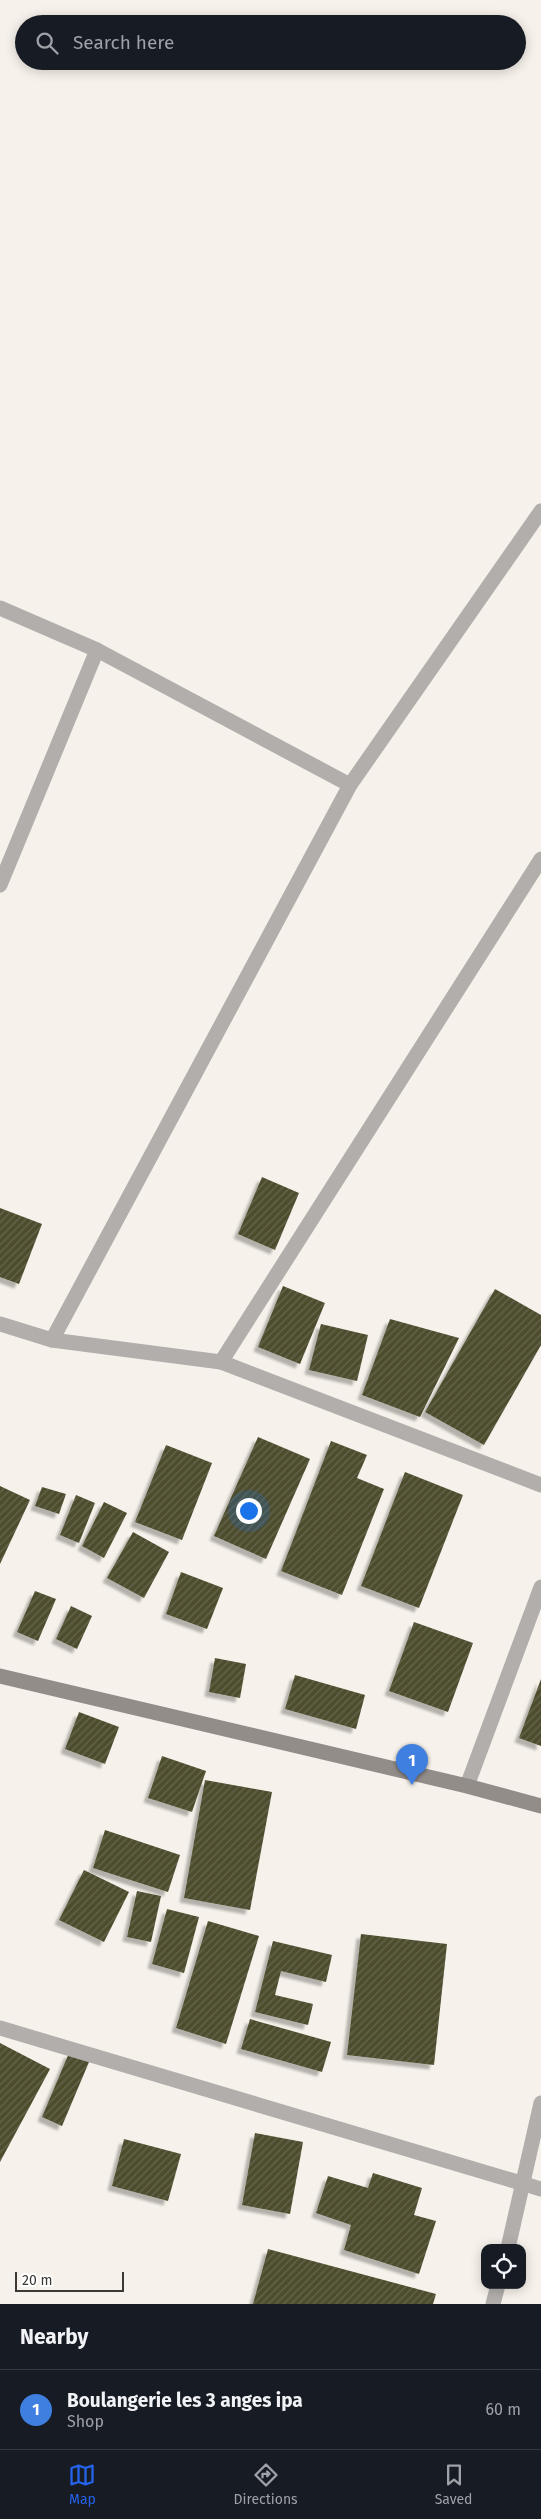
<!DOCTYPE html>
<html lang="en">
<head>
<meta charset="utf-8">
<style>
  :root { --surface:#171b24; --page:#20242c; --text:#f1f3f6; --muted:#9ea1a6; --line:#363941; --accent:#2563eb }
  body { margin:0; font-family:"Fira Sans",sans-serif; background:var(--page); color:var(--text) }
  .controls { position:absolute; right:15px; bottom:15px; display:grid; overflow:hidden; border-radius:10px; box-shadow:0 2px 12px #0003 }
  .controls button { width:45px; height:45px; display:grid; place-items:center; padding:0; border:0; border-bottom:1px solid var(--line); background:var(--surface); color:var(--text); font:25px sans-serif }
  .scale { position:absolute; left:15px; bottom:12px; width:109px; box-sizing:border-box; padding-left:5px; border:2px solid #3b3936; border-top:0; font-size:14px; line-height:18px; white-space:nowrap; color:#3b3936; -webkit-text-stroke:4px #fff; paint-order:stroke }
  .you { position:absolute; left:248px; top:1510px; width:18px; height:18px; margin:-12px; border:4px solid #fff; border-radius:50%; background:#1a73e8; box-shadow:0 0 0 8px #1a73e833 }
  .badge { display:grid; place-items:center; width:32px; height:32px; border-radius:50%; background:var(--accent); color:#fff; font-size:16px; font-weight:700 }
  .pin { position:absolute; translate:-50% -41px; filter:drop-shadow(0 1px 2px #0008) }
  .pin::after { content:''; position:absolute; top:26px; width:18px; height:15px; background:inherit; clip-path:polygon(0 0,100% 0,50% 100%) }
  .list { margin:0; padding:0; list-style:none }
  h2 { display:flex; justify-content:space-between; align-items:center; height:65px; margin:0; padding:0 20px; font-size:21px }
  h2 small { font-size:16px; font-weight:400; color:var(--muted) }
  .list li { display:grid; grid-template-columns:32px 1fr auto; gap:15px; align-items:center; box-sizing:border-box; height:80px; padding:0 20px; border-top:1px solid var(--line) }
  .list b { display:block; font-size:19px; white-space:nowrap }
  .list p { margin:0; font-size:16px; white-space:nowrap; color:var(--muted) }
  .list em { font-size:16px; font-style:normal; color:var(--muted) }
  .icon { flex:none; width:28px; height:28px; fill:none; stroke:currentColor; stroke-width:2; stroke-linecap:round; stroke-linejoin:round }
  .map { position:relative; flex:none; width:541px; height:2304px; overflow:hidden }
  .search { position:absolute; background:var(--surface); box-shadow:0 2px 12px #0003; left:15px; right:15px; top:15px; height:55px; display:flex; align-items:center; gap:12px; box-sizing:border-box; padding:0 18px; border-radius:28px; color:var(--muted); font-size:19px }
  .sheet { height:145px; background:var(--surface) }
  nav { display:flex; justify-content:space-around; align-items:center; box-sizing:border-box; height:70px; border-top:1px solid var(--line); background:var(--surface); font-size:14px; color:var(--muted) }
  nav a { display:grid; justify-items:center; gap:2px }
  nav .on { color:var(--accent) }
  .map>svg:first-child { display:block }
  .building { fill:url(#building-hatch); filter:url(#shadow) }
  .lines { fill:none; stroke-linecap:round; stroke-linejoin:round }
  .street { stroke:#b2aeac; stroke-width:15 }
  .secondary { stroke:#938d8a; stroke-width:15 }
</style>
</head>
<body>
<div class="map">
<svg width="541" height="2304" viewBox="0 0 541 2304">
  <defs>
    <pattern id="building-hatch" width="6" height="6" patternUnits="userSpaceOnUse" patternTransform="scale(1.25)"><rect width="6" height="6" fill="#4e4d2f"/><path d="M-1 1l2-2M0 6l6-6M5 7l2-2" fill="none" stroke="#66654d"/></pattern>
    <filter id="shadow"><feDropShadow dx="-4.5" dy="4.5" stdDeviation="1" flood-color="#0004"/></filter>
  </defs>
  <rect width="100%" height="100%" fill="#f6f1ea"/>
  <g class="building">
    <path d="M 262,1177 L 299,1193 L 275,1250 L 238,1234 Z"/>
    <path d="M 0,1208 L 42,1224 L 19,1284 L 0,1277 Z"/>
    <path d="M 283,1286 L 325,1303 L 300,1364 L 258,1347 Z"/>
    <path d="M 495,1289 L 541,1315 L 541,1345 L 484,1445 L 425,1412 Z"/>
    <path d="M 390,1319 L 459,1338 L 420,1417 L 362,1395 Z"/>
    <path d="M 321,1324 L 368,1335 L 357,1381 L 309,1370 Z"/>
    <path d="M 258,1437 L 310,1459 L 266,1559 L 214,1536 Z"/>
    <path d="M 331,1441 L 367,1455 L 357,1478 L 384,1489 L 342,1595 L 281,1571 Z"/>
    <path d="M 166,1445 L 212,1463 L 182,1540 L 135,1522 Z"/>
    <path d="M 405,1472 L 463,1495 L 419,1608 L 361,1586 Z"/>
    <path d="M 0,1486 L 30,1500 L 0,1564 Z"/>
    <path d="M 42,1487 L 66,1494 L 59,1514 L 35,1506 Z"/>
    <path d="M 76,1495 L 95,1503 L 79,1543 L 60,1535 Z"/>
    <path d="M 104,1502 L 127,1513 L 104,1558 L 82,1546 Z"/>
    <path d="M 133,1532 L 169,1552 L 144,1598 L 107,1578 Z"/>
    <path d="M 181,1572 L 223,1588 L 207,1629 L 166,1614 Z"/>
    <path d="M 35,1591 L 56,1599 L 38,1641 L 17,1632 Z"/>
    <path d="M 71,1606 L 92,1616 L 77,1649 L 56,1639 Z"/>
    <path d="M 414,1622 L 473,1643 L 448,1712 L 389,1691 Z"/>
    <path d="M 215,1658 L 246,1664 L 240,1698 L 209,1692 Z"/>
    <path d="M 295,1675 L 365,1695 L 356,1729 L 285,1709 Z"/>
    <path d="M 541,1679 L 541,1746 L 519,1738 Z"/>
    <path d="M 79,1712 L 119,1727 L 105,1764 L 65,1749 Z"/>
    <path d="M 162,1756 L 206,1771 L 192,1812 L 148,1798 Z"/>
    <path d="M 205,1780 L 272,1792 L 250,1910 L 184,1898 Z"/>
    <path d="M 105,1830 L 180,1855 L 168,1892 L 93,1868 Z"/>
    <path d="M 84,1870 L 129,1892 L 104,1942 L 59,1920 Z"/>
    <path d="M 137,1891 L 161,1896 L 151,1942 L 127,1937 Z"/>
    <path d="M 167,1909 L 199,1917 L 184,1973 L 152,1964 Z"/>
    <path d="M 208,1921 L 259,1936 L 226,2044 L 176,2028 Z"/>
    <path d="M 361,1934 L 447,1944 L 434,2065 L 347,2055 Z"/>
    <path d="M 273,1941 L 332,1955 L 326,1982 L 281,1971 L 275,1995 L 313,2004 L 308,2025 L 255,2012 Z"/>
    <path d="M 250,2019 L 331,2042 L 322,2072 L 241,2049 Z"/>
    <path d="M 0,2043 L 50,2069 L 0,2162 Z"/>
    <path d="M 69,2053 L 89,2062 L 62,2126 L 42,2117 Z"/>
    <path d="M 255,2133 L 303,2142 L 290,2214 L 242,2205 Z"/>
    <path d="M 124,2139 L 181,2154 L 168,2201 L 112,2186 Z"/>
    <path d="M 373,2173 L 422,2188 L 414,2215 L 436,2221 L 419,2274 L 344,2250 L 351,2225 L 316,2213 L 328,2176 L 368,2188 Z"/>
    <path d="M 268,2249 L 436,2294 L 433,2304 L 253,2304 Z"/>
  </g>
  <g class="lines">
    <g class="street">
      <path d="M 0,608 L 97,650 L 350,785"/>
      <path d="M 0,885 L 97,650"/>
      <path d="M 0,1324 L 52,1340 L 221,1362 L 541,1485"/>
      <path d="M 52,1340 L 350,785 L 541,511"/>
      <path d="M 221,1362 L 541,859"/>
      <path d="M 467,1786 L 541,1587"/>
      <path d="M 0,2028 L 541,2189"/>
      <path d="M 508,2248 L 541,2103"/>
      <path d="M 493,2304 L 498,2285"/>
    </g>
    <path class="secondary" d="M 0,1676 L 467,1786 L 541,1806"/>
  </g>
</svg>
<div class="controls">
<button><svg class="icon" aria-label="locate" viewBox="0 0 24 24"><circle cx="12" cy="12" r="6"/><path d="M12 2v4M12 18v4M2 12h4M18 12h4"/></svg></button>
</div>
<div class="scale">20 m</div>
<div class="you"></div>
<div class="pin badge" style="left:412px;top:1785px;background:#3f7fe0">1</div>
<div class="search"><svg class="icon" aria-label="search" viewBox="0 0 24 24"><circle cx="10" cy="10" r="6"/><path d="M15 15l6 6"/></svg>Search here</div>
</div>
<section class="sheet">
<h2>Nearby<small></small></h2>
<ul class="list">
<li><span class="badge" style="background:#3f7fe0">1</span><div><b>Boulangerie les 3 anges ipa</b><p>Shop</p></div><em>60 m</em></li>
</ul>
</section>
<nav>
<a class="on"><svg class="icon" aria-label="map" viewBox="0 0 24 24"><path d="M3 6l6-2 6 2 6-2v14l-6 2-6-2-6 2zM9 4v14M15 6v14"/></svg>Map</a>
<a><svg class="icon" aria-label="directions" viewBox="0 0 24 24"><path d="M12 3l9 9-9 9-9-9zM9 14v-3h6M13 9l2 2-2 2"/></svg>Directions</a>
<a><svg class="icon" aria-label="saved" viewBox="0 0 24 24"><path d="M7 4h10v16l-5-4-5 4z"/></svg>Saved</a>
</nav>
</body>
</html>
